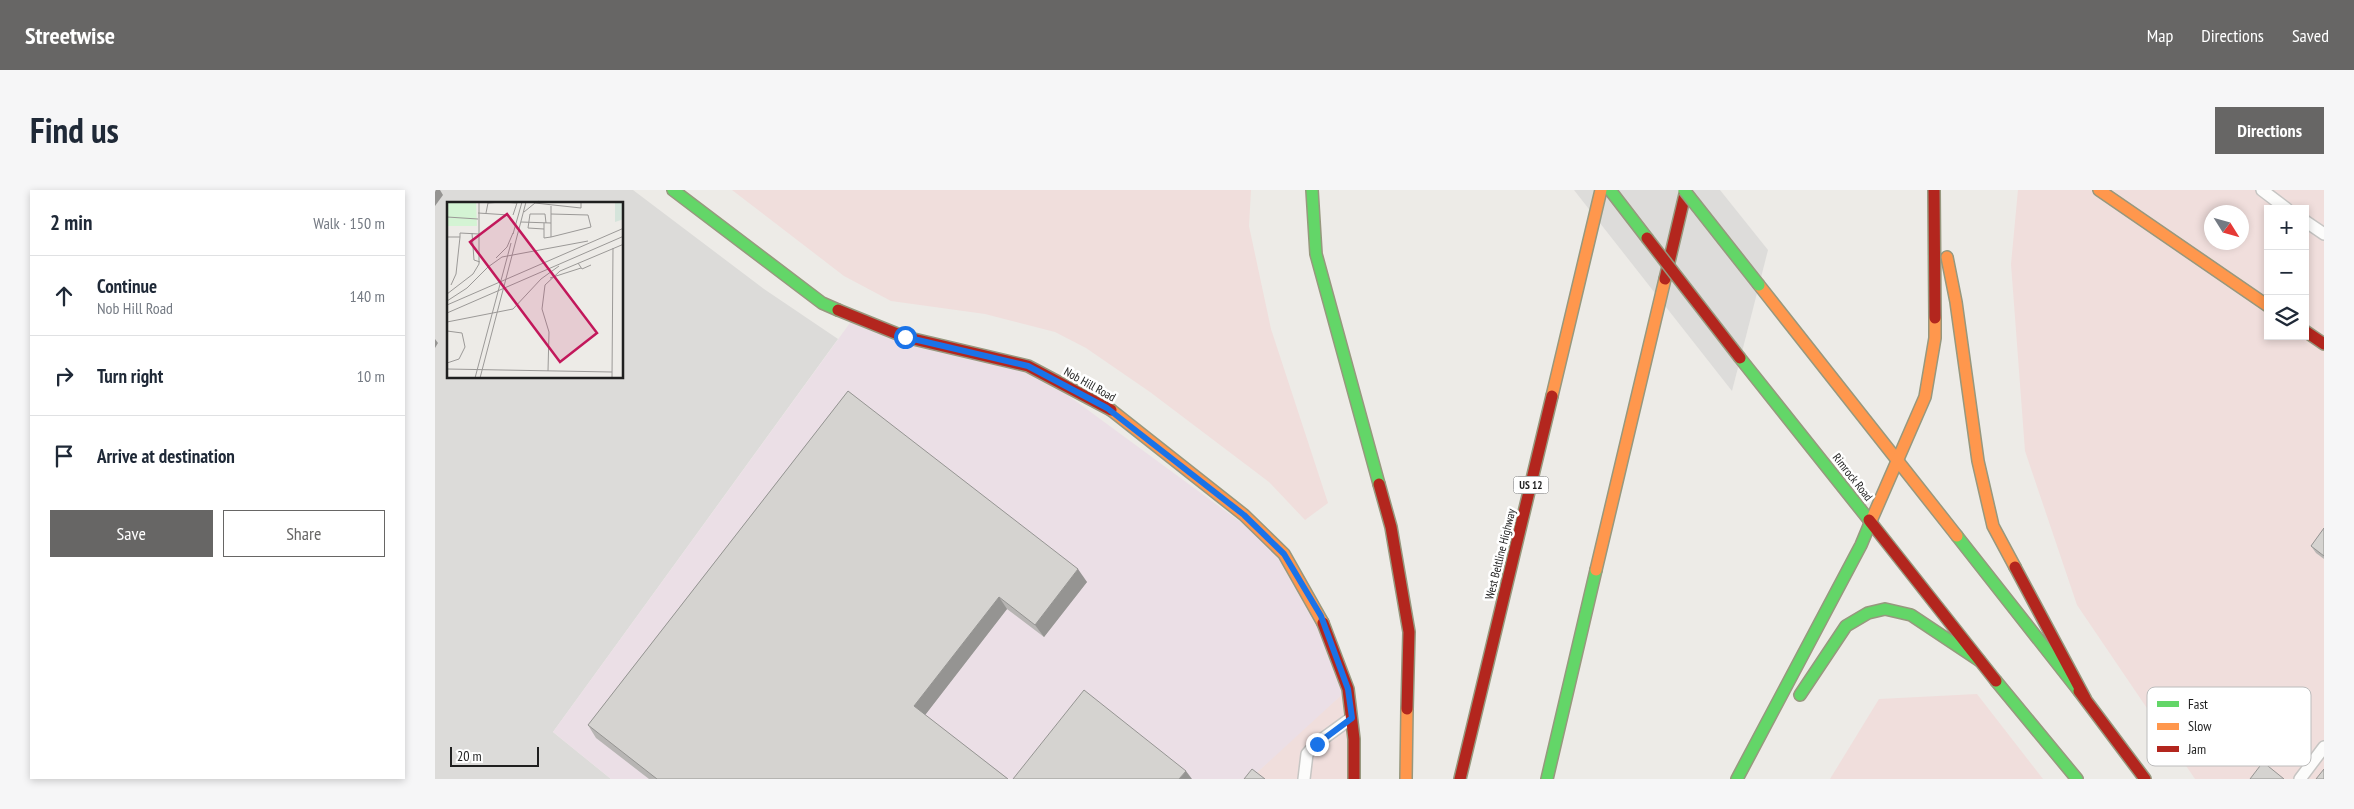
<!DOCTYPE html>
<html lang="en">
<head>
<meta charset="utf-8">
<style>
  :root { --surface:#fff; --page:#f6f6f7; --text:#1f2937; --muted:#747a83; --line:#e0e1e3; --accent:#676665 }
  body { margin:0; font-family:"PT Sans Narrow",sans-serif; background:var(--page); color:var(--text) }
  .controls { position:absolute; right:15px; top:15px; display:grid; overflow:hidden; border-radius:0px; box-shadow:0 2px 8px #0003 }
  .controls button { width:45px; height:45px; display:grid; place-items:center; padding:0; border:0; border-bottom:1px solid var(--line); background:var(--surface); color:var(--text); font:25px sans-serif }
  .compass { position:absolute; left:1769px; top:15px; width:45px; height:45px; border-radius:50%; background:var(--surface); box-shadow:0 2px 8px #0003; rotate:127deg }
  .scale { position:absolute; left:15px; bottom:12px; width:89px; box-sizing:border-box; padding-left:5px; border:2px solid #1f1f1f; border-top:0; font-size:14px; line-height:18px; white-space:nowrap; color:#1f1f1f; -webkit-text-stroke:4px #fff; paint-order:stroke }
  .stop { position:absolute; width:15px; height:15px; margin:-11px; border:4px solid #1a73e8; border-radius:50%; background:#fff }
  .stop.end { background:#1a73e8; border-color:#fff; box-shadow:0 1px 5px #0008 }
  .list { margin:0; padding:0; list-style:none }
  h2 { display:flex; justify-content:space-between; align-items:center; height:65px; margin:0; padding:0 20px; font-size:21px }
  h2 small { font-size:16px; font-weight:400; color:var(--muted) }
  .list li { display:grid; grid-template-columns:32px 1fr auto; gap:15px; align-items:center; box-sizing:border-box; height:80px; padding:0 20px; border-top:1px solid var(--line) }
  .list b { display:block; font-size:19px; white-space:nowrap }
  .list p { margin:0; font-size:16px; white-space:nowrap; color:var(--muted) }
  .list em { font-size:16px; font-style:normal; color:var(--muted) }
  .actions { display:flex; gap:10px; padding:15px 20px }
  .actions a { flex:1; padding:11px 0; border:1px solid var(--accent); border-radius:0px; text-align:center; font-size:18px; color:var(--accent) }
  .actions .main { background:var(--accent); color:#fff }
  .icon { flex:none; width:28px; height:28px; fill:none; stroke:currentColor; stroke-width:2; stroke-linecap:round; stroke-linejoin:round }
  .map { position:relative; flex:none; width:1889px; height:589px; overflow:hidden; border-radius:0px }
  header { display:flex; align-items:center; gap:30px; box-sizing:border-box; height:70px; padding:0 25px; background:var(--accent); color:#fff }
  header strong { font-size:24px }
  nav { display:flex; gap:28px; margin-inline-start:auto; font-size:18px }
  .intro { display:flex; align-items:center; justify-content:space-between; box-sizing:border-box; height:120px; padding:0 30px }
  h1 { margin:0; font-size:35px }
  .button { padding:12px 22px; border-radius:0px; background:var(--accent); color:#fff; font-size:18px; font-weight:700 }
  main { display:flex; gap:30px; padding:0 30px }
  aside { flex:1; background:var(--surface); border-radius:0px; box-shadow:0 2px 8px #0003 }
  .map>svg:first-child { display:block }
  .residential { fill:#dcdbd9; fill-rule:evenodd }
  .commercial { fill:#f0dedc; fill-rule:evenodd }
  .industrial { fill:#ebdfe6 }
  .pier { fill:#dddcda }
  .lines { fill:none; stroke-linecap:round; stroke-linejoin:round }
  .lane-casing { stroke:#c6c5c3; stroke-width:14 }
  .fast-casing { stroke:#97987e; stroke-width:14 }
  .slow-casing { stroke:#97987e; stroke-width:14 }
  .jam-casing { stroke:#97987e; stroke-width:14 }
  .lane { stroke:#fcfcfb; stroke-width:11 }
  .fast { stroke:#63d668; stroke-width:11 }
  .slow { stroke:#ff974d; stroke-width:11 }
  .jam { stroke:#b3261e; stroke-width:11 }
  .fast-bridge-casing { stroke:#97987e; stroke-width:14; stroke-linecap:butt }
  .jam-bridge-casing { stroke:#97987e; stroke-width:14; stroke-linecap:butt }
  .fast-bridge { stroke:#63d668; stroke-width:11 }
  .jam-bridge { stroke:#b3261e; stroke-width:11 }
  .wall { fill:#b7b5b3 }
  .shaded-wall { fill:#959492 }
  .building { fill:#d5d3d0; stroke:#959492 }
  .route { stroke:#1a73e8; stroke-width:6 }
  .labels { text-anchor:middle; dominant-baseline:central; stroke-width:5; stroke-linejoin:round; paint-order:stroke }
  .shield { fill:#fff; stroke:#626262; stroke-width:1 }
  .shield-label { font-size:11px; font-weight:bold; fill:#1f1f1f }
  .street-label { font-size:12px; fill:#1f1f1f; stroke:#fff }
  .inset-road { fill:none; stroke:#9b9997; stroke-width:1 }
  .view { fill:#c2185b; fill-opacity:0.15; stroke:#c2185b; stroke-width:2.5 }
  .inset-edge { fill:none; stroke:#1f1f1f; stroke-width:2.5 }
  .key { fill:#fff; stroke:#bcbcbc; stroke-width:1 }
  .key-label { font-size:14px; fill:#1f1f1f }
</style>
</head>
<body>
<header>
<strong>Streetwise</strong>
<nav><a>Map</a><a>Directions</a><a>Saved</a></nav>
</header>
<div class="intro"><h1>Find us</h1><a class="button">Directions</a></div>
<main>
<aside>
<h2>2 min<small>Walk · 150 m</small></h2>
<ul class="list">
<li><svg class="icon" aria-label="ahead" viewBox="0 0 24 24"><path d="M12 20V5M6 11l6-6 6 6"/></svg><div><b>Continue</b><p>Nob Hill Road</p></div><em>140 m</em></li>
<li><svg class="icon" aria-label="right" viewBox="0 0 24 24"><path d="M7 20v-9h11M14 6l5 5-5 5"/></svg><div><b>Turn right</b></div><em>10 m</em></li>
<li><svg class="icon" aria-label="arrive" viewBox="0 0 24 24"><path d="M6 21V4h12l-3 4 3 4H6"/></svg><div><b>Arrive at destination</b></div></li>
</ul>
<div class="actions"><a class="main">Save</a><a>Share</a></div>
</aside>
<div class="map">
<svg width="1889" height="589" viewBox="0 0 1889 589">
  <rect width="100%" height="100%" fill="#edebe7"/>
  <path class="residential" d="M 0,0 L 198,0 L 329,99 L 403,149 L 118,542 L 176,589 L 0,589 ZM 14,14 L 188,14 L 188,188 L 14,188 Z"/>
  <g class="commercial">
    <path d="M 297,0 L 816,0 L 814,36 L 836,139 L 893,313 L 870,330 L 834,292 L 715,202 L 651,158 L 620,142 L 550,124 L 456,111 L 409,86 Z"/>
    <path d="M 1583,0 L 1889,0 L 1889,589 L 1760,589 L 1642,415 L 1590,261 L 1576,74 ZM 1833,19 L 1870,19 L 1870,146 L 1833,146 ZM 1776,22 L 1806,22 L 1806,52 L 1776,52 Z"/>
    <path d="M 913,499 L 919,589 L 815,589 L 870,537 Z"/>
    <path d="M 1542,504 L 1608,589 L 1395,589 L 1444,509 Z"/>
  </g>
  <path class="industrial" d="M 420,126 L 593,176 L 849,364 L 913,499 L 815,589 L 176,589 L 118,542 Z"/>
  <path class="pier" d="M 1139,0 L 1285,0 L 1333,60 L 1297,201 Z"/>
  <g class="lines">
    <defs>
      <g id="lane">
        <path d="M 1827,0 L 1852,19"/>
        <path d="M 1870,31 L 1889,44"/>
        <path d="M 869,589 L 872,564 L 882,553 L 915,529"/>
        <path d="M 1865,589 L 1889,557"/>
      </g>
      <g id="fast">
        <path d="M 238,0 L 387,113 L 403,120"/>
        <path d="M 877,0 L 881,64 L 944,294"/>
        <path d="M 1175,0 L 1212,48"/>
        <path d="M 1305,168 L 1434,330"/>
        <path d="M 1522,346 L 1644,501"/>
        <path d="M 1561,491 L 1642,589"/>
        <path d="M 1365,505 L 1411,436 L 1433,423 L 1450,419 L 1476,425 L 1545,471"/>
        <path d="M 1112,589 L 1161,380"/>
        <path d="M 1302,589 L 1426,355 L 1436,331"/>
      </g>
      <g id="slow">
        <path d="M 1664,0 L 1833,116"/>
        <path d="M 1512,67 L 1521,112 L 1543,271 L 1558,336 L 1580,377"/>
        <path d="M 1324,95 L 1522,346"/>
        <path d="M 1117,206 L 1166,0"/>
        <path d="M 676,220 L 809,325 L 849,364 L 888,433"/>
        <path d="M 1436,331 L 1490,207 L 1500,148 L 1500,128"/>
        <path d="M 1161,380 L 1230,89"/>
        <path d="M 971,589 L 972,519"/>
      </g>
      <g id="jam">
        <path d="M 1499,0 L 1500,128"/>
        <path d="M 1230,89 L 1251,0"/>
        <path d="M 403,120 L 470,147 L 593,176 L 676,220"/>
        <path d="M 1870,141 L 1889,154"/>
        <path d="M 944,294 L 956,337 L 974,442 L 972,519"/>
        <path d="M 1434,330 L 1561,491"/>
        <path d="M 1580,377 L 1650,508"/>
        <path d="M 888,433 L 913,499 L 919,549 L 919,589"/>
        <path d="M 1644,501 L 1710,589"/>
        <path d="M 1025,589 L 1117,206"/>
      </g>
    </defs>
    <use href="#lane" class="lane-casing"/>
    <use href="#fast" class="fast-casing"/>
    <use href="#slow" class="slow-casing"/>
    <use href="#jam" class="jam-casing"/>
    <use href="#lane" class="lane"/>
    <use href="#fast" class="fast"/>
    <use href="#slow" class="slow"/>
    <use href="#jam" class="jam"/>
    <defs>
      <path id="fast-bridge" d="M 1249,0 L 1324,95"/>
      <path id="jam-bridge" d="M 1212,48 L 1305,168"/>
    </defs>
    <use href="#fast-bridge" class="fast-bridge-casing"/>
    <use href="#jam-bridge" class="jam-bridge-casing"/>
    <use href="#fast-bridge" class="fast-bridge"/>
    <use href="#jam-bridge" class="jam-bridge"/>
  </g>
  <g class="wall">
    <path d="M 413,201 L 652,392 L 609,447 L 572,419 L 490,525 L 573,589 L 214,589 L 161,548 L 153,535 Z"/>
    <path d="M 1889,338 L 1889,369 L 1881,363 L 1876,356 Z"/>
  </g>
  <g class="shaded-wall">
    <path d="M 1,0 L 5,0 L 8,5 L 0,16 L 0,2 Z"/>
    <path d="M 0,149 L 3,153 L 0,158 Z"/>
    <path d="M 643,379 L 652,392 L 609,447 L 600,435 Z"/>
    <path d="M 564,407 L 572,419 L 487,529 L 479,516 Z"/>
    <path d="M 751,581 L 757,589 L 744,589 Z"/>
  </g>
  <g class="building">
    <path d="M 103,11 L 107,14 L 101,14 Z"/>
    <path d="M 413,201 L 643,379 L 600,435 L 564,407 L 479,516 L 573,589 L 222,589 L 153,535 Z"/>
    <path d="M 1889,338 L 1889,366 L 1876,356 Z"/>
    <path d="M 649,500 L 751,581 L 744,589 L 578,589 Z"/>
    <path d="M 1828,572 L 1849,589 L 1815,589 Z"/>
    <path d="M 817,579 L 830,589 L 809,589 Z"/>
    <path d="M 1889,579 L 1889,589 L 1881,589 Z"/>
  </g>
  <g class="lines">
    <path class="route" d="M 470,147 L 593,176 L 672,218 L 809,325 L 849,364 L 886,426 L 913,499 L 917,528 L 882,554"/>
  </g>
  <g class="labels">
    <rect class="shield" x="1078.5" y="286.5" width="35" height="17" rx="4"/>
    <g class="shield-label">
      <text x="1096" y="295">US 12</text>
    </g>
    <g class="street-label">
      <text transform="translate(655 194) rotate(29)">Nob Hill Road</text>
      <text transform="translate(1418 287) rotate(52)">Rimrock Road</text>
      <text transform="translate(1065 364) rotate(-76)">West Beltline Highway</text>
    </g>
  </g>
  <g transform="translate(12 12)">
    <rect width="176" height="176" fill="#edebe7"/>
    <path d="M 168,0 L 176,0 L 177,17 L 168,20 Z" fill="#d5e4db"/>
    <path d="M 0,0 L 29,0 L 30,24 L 0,24 Z" fill="#d4f4d4"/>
    <path class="inset-road" d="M 55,0 L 70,1 L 66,13M 104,4 L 104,35 L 144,25 L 141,13 L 104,12M 77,10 L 88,1 L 134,6 L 134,0M 31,11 L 62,13M 39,11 L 41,1 L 55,0M 0,15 L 31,17M 74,20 L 104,21M 97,21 L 97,36 L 104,35M 97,27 L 81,26 L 83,12 L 98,12 L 99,21M 25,31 L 27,58 L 33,60M 66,32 L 75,0M 0,35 L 13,35 L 13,31 L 32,32M 49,56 L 60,45 L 66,31M 131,61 L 135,67 L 144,63M 41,65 L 55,55 L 141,39M 103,76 L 134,66M 4,83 L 9,72 L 13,35M 0,92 L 26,72 L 32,62 L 32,0M 0,99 L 20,86 L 42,64M 0,103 L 177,26M 0,111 L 177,34M 0,120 L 66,107 L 94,77 L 112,64M 0,129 L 15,131 L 18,145 L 12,157 L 0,161M 0,167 L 165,170M 101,169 L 102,130 L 95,107 L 98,83 L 113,69 L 177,42M 28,176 L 64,41M 33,176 L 79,0M 165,176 L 166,46"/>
    <path class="view" d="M 60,12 L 150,131 L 113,160 L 23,40 Z"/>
    <rect width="176" height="176" class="inset-edge"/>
  </g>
  <rect x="1712" y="497" width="164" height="79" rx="8" class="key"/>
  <rect x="1722" y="511" width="22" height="6" fill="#63d668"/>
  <rect x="1722" y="533" width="22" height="7" fill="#ff974d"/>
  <rect x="1722" y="556" width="22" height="6" fill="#b3261e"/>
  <g class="key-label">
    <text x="1753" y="519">Fast</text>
    <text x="1753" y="541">Slow</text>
    <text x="1753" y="564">Jam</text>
  </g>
</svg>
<div class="controls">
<button>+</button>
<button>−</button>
<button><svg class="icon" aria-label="layers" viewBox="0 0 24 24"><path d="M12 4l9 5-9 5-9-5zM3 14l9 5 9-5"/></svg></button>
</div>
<svg class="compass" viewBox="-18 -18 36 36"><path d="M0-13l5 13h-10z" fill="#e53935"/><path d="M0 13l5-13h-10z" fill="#747a83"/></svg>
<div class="scale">20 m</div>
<div class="stop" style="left:470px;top:147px"></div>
<div class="stop end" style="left:882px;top:554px"></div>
</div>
</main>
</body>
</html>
